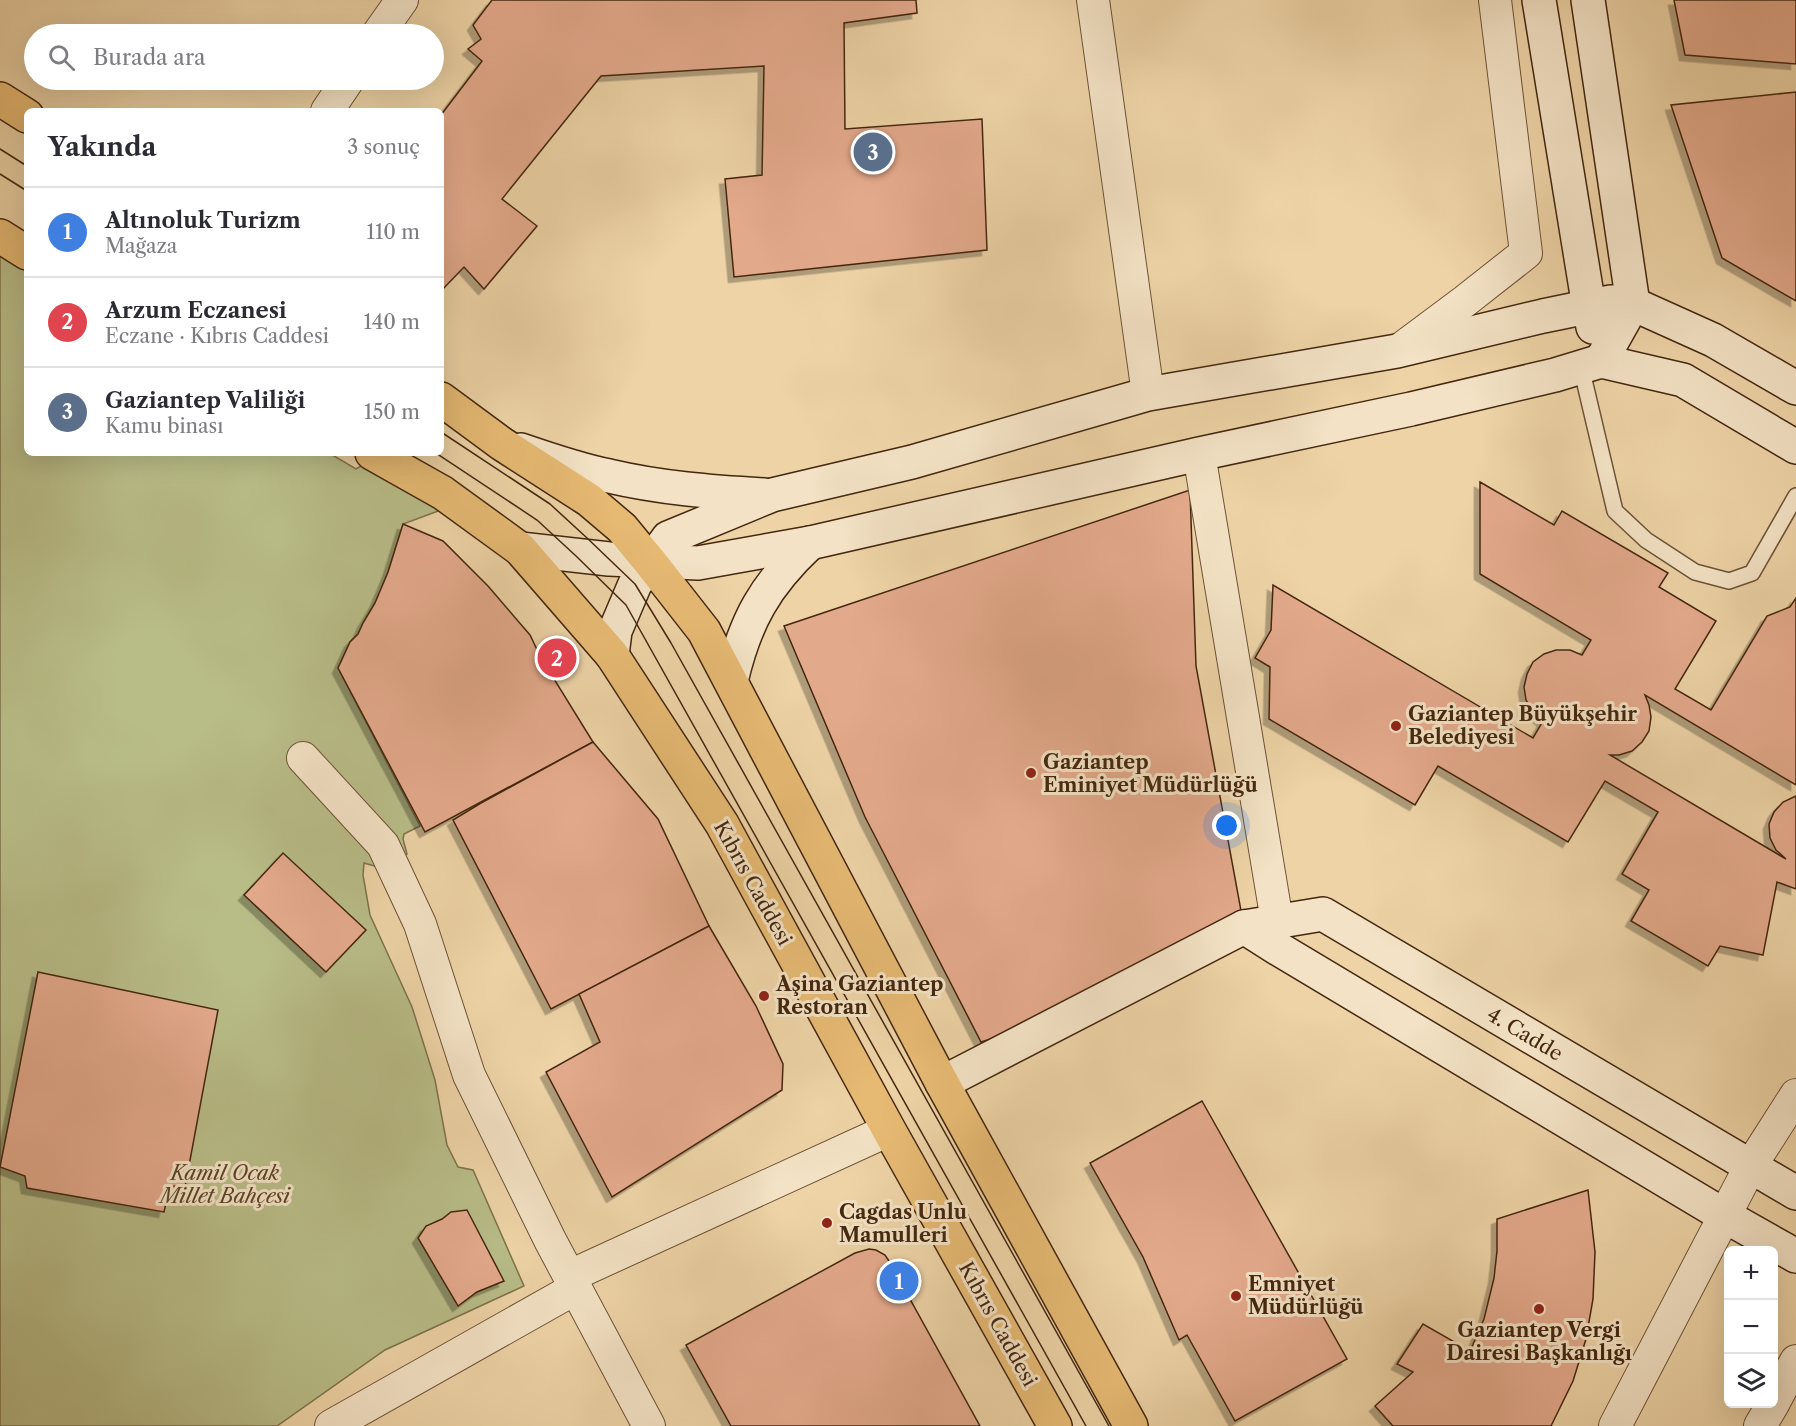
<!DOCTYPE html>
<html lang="tr">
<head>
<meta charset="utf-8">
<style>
  :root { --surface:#fff; --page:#f2f2f3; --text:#2b2b33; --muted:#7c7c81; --line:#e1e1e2; --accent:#8f2418 }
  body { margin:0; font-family:"Libre Caslon Text",serif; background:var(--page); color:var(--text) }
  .controls { position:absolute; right:18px; bottom:18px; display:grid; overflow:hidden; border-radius:9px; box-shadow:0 6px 24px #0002 }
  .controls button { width:54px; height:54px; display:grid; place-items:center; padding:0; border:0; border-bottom:2px solid var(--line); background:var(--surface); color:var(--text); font:30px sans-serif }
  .you { position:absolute; left:1227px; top:826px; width:21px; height:21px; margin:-15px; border:4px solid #fff; border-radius:50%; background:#1a73e8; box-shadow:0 0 0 9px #1a73e833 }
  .badge { display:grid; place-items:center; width:39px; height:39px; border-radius:50%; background:var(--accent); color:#fff; font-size:20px; font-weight:700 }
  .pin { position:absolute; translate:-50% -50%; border:3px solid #fff; box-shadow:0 2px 6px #0006 }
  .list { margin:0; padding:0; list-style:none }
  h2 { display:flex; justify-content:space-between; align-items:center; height:78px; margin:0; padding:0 24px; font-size:26px }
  h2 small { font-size:20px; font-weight:400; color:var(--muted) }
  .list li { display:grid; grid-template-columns:39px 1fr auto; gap:18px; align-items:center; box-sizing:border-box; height:90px; padding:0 24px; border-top:2px solid var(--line) }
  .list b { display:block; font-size:22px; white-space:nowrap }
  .list p { margin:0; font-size:20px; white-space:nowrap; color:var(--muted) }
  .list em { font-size:20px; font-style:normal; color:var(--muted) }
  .icon { flex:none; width:33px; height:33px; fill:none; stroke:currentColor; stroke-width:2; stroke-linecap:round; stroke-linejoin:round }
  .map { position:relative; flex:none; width:1796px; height:1426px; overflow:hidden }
  .search { position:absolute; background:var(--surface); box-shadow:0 6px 24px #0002; left:24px; top:24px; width:420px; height:66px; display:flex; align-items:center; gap:15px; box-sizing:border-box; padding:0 21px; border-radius:33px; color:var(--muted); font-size:22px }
  .panel { position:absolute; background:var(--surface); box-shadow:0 6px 24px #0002; left:24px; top:108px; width:420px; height:348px; border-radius:9px }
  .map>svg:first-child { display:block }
  .green { fill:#b8bc87; stroke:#7e724b; stroke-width:1.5 }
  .building { fill:#e3a98b; stroke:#44270f; stroke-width:1.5; filter:url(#shadow) }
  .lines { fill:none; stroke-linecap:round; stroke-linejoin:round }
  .lane-casing { stroke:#6e5235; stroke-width:18 }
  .street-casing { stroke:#6e5235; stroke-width:34 }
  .secondary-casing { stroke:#44270f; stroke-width:36 }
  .primary-casing { stroke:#44270f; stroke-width:36 }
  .lane { stroke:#f3e2c5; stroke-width:15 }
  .street { stroke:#f3e2c5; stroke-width:32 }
  .secondary { stroke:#f3e2c5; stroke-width:33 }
  .primary { stroke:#e6ba73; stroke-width:33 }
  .tram { stroke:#44270f; stroke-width:1.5 }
  .poi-dot { fill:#8f2418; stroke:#f3e2c5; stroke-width:2 }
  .labels { text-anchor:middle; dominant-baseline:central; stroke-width:6; stroke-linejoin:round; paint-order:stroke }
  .poi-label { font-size:20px; font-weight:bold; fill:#44270f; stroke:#f3e2c5; text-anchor:start }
  .street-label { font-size:20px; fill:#44270f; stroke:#f3e2c5 }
  .park-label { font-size:20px; font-style:italic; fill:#5b4527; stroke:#f3e2c5 }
</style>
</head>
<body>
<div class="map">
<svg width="1796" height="1426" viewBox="0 0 1796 1426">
  <defs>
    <filter id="shadow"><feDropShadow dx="-5.5" dy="5.5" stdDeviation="0" flood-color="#0004"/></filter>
  </defs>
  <rect width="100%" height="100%" fill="#edd3a6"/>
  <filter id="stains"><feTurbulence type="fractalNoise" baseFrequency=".00333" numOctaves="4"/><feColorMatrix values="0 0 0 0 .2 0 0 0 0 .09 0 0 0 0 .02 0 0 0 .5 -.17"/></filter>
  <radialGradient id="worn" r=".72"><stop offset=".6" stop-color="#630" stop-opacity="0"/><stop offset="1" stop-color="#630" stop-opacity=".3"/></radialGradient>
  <path class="green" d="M 0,256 L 27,271 L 27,453 L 329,453 L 356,469 L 366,463 L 450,502 L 438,511 L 403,524 L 388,572 L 375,603 L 363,623 L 358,634 L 350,642 L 338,668 L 420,826 L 404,834 L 403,839 L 407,854 L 388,870 L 364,863 L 363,875 L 370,915 L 412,1007 L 435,1080 L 447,1145 L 458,1167 L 473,1170 L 524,1286 L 385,1350 L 277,1426 L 0,1426 Z"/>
  <g class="building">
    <path d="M 492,0 L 916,0 L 917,13 L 844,23 L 845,129 L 982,119 L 987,250 L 734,277 L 725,179 L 762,175 L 764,66 L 601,76 L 502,199 L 537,226 L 484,289 L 464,267 L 441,291 L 441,115 L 482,61 L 468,49 L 481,39 L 473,25 Z"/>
    <path d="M 1674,0 L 1796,0 L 1796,64 L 1685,55 Z"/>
    <path d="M 1796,92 L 1796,301 L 1722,258 L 1671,105 Z"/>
    <path d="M 1480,482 L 1554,525 L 1562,511 L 1668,573 L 1659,587 L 1716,621 L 1675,689 L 1711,710 L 1767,616 L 1790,607 L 1796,598 L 1796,785 L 1645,695 L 1649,705 L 1651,717 L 1649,731 L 1642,742 L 1632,751 L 1619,755 L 1610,755 L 1786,859 L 1776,850 L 1770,838 L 1769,824 L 1774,812 L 1783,802 L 1796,796 L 1796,889 L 1777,882 L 1763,955 L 1720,946 L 1708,966 L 1631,921 L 1649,890 L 1622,874 L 1658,812 L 1605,781 L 1568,842 L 1438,766 L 1415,805 L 1269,719 L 1270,667 L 1255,658 L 1271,630 L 1273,585 L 1533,738 L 1543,721 L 1533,712 L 1526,700 L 1524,687 L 1527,674 L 1533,662 L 1544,654 L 1556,650 L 1570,650 L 1582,655 L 1591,640 L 1480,574 Z"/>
    <path d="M 1190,490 L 1196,666 L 1244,927 L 1088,1008 L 981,1042 L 865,817 L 784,626 Z"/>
    <path d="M 403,524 L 443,541 L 488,586 L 530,635 L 541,658 L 593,742 L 425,832 L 338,668 L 350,642 L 358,634 L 363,623 L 375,603 L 388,572 Z"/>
    <path d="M 593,742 L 658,819 L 709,926 L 551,1009 L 453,820 L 481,803 Z"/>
    <path d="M 283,853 L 366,930 L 326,972 L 244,895 Z"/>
    <path d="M 709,926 L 756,1006 L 783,1064 L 782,1090 L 612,1197 L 546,1072 L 600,1042 L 579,994 Z"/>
    <path d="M 38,972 L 218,1010 L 185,1187 L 170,1186 L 164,1212 L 27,1188 L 25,1176 L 0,1167 Z"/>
    <path d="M 1202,1101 L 1347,1359 L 1235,1421 L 1187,1335 L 1179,1340 L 1143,1257 L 1090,1163 Z"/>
    <path d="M 1588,1190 L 1595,1252 L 1593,1299 L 1586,1339 L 1573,1381 L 1551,1426 L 1393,1426 L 1375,1406 L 1413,1372 L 1397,1364 L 1423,1324 L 1470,1351 L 1471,1349 L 1484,1319 L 1494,1278 L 1497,1251 L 1497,1219 Z"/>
    <path d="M 467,1210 L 504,1281 L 477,1292 L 458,1306 L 418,1238 L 426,1226 L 442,1219 L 451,1212 Z"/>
    <path d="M 869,1249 L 876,1250 L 885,1255 L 889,1261 L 980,1426 L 731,1426 L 686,1345 L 855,1253 Z"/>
  </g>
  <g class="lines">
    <defs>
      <path id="lane" d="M 1581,367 L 1615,511 L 1646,540 L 1695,572 L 1729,581 L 1752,573 L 1796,496"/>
      <g id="street">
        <path d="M 1093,0 L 1148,394"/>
        <path d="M 378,34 L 402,0"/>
        <path d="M 327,111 L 348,80"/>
        <path d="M 1398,351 L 1465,301 L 1526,253 L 1495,0"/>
        <path d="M 1199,454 L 1277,921"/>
        <path d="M 303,758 L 383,845 L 420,924 L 469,1075 L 550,1240 L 649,1426"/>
        <path d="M 570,1276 L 889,1130"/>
        <path d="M 1774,1402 L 1796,1361"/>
        <path d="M 331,1426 L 576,1288"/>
        <path d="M 1615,1426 L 1750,1167 L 1796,1095"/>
        <path d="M 1760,1426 L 1773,1404"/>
      </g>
      <g id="secondary">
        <path d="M 1539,0 L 1589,307 L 1593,327"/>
        <path d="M 1588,0 L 1633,304 L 1601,361"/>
        <path d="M 521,450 C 550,460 579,470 609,476 C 660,488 712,492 764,495"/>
        <path d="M 520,549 L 609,559 L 698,563 L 810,543 L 1199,454 L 1411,409 L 1555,375 L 1601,361 L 1683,380 L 1796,447"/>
        <path d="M 612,655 L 615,631 L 635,584 L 668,538 L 772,495 L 912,462 L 1148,394 L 1397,351 L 1543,316 L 1611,302 L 1633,304 L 1713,340 L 1796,388"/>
        <path d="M 731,681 C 745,621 765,585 810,543"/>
        <path d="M 1244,927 L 1323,914 L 1796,1193"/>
        <path d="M 942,1083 L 1244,927 L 1277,948 L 1725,1216 L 1796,1256"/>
      </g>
      <g id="primary">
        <path d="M 0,99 L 27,116"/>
        <path d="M 0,236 L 27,253"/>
        <path d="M 441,399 L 502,444 L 589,500 L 622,528 L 650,562 L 704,631 L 942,1083 L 1131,1426"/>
        <path d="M 372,453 L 443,493 L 520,549 L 612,655 L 722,824 L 889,1130 L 1055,1426"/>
      </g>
    </defs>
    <use href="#lane" class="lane-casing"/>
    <use href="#street" class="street-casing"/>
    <use href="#secondary" class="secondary-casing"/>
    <use href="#primary" class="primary-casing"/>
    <use href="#lane" class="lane"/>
    <use href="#street" class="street"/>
    <use href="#secondary" class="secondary"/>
    <use href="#primary" class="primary"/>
    <g class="tram">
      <path d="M 0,149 L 27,166"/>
      <path d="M 0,174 L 27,191"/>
      <path d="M 441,432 L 550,504 L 587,538 L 635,584 L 671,643 L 1109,1426"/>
      <path d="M 436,453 L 537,520 L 576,556 L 626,605 L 1086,1426"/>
    </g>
  </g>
  <g class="poi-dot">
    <circle cx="1396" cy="726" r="6"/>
    <circle cx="1031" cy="773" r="6"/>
    <circle cx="764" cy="996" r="6"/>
    <circle cx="827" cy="1223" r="6"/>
    <circle cx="1236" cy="1296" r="6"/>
    <circle cx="1539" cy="1309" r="6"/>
  </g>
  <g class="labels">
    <g class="poi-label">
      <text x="1408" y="714">Gaziantep Büyükşehir<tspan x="1408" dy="23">Belediyesi</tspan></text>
      <text x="1043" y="762">Gaziantep<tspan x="1043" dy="23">Eminiyet Müdürlüğü</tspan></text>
      <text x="776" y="984">Aşina Gaziantep<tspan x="776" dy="23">Restoran</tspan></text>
      <text x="839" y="1212">Cagdas Unlu<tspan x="839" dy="23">Mamulleri</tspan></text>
      <text x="1248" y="1284">Emniyet<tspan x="1248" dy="23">Müdürlüğü</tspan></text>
      <text x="1539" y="1330" text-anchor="middle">Gaziantep Vergi<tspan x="1539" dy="23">Dairesi Başkanlığı</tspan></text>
    </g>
    <g class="street-label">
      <text transform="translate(753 883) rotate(61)">Kıbrıs Caddesi</text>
      <text transform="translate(1525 1034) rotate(31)">4. Cadde</text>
      <text transform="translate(998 1324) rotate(61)">Kıbrıs Caddesi</text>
    </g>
    <g class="park-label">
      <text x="225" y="1173">Kamil Ocak<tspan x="225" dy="23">Millet Bahçesi</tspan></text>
    </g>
  </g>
  <rect width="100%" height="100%" filter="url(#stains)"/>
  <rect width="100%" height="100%" fill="url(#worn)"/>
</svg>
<div class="controls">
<button>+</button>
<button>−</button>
<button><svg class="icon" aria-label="layers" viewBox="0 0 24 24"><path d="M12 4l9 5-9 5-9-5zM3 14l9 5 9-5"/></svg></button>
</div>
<div class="you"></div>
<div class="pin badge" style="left:899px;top:1281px;background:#3f7fe0">1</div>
<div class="pin badge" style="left:557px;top:658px;background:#e0444e">2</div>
<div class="pin badge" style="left:873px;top:152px;background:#5c6f8a">3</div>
<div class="search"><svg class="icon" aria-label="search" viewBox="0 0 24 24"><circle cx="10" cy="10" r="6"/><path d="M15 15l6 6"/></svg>Burada ara</div>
<section class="panel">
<h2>Yakında<small>3 sonuç</small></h2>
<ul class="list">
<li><span class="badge" style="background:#3f7fe0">1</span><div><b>Altınoluk Turizm</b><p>Mağaza</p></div><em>110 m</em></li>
<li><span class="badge" style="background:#e0444e">2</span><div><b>Arzum Eczanesi</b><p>Eczane · Kıbrıs Caddesi</p></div><em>140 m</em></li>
<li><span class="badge" style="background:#5c6f8a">3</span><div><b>Gaziantep Valiliği</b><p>Kamu binası</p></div><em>150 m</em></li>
</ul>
</section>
</div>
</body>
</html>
